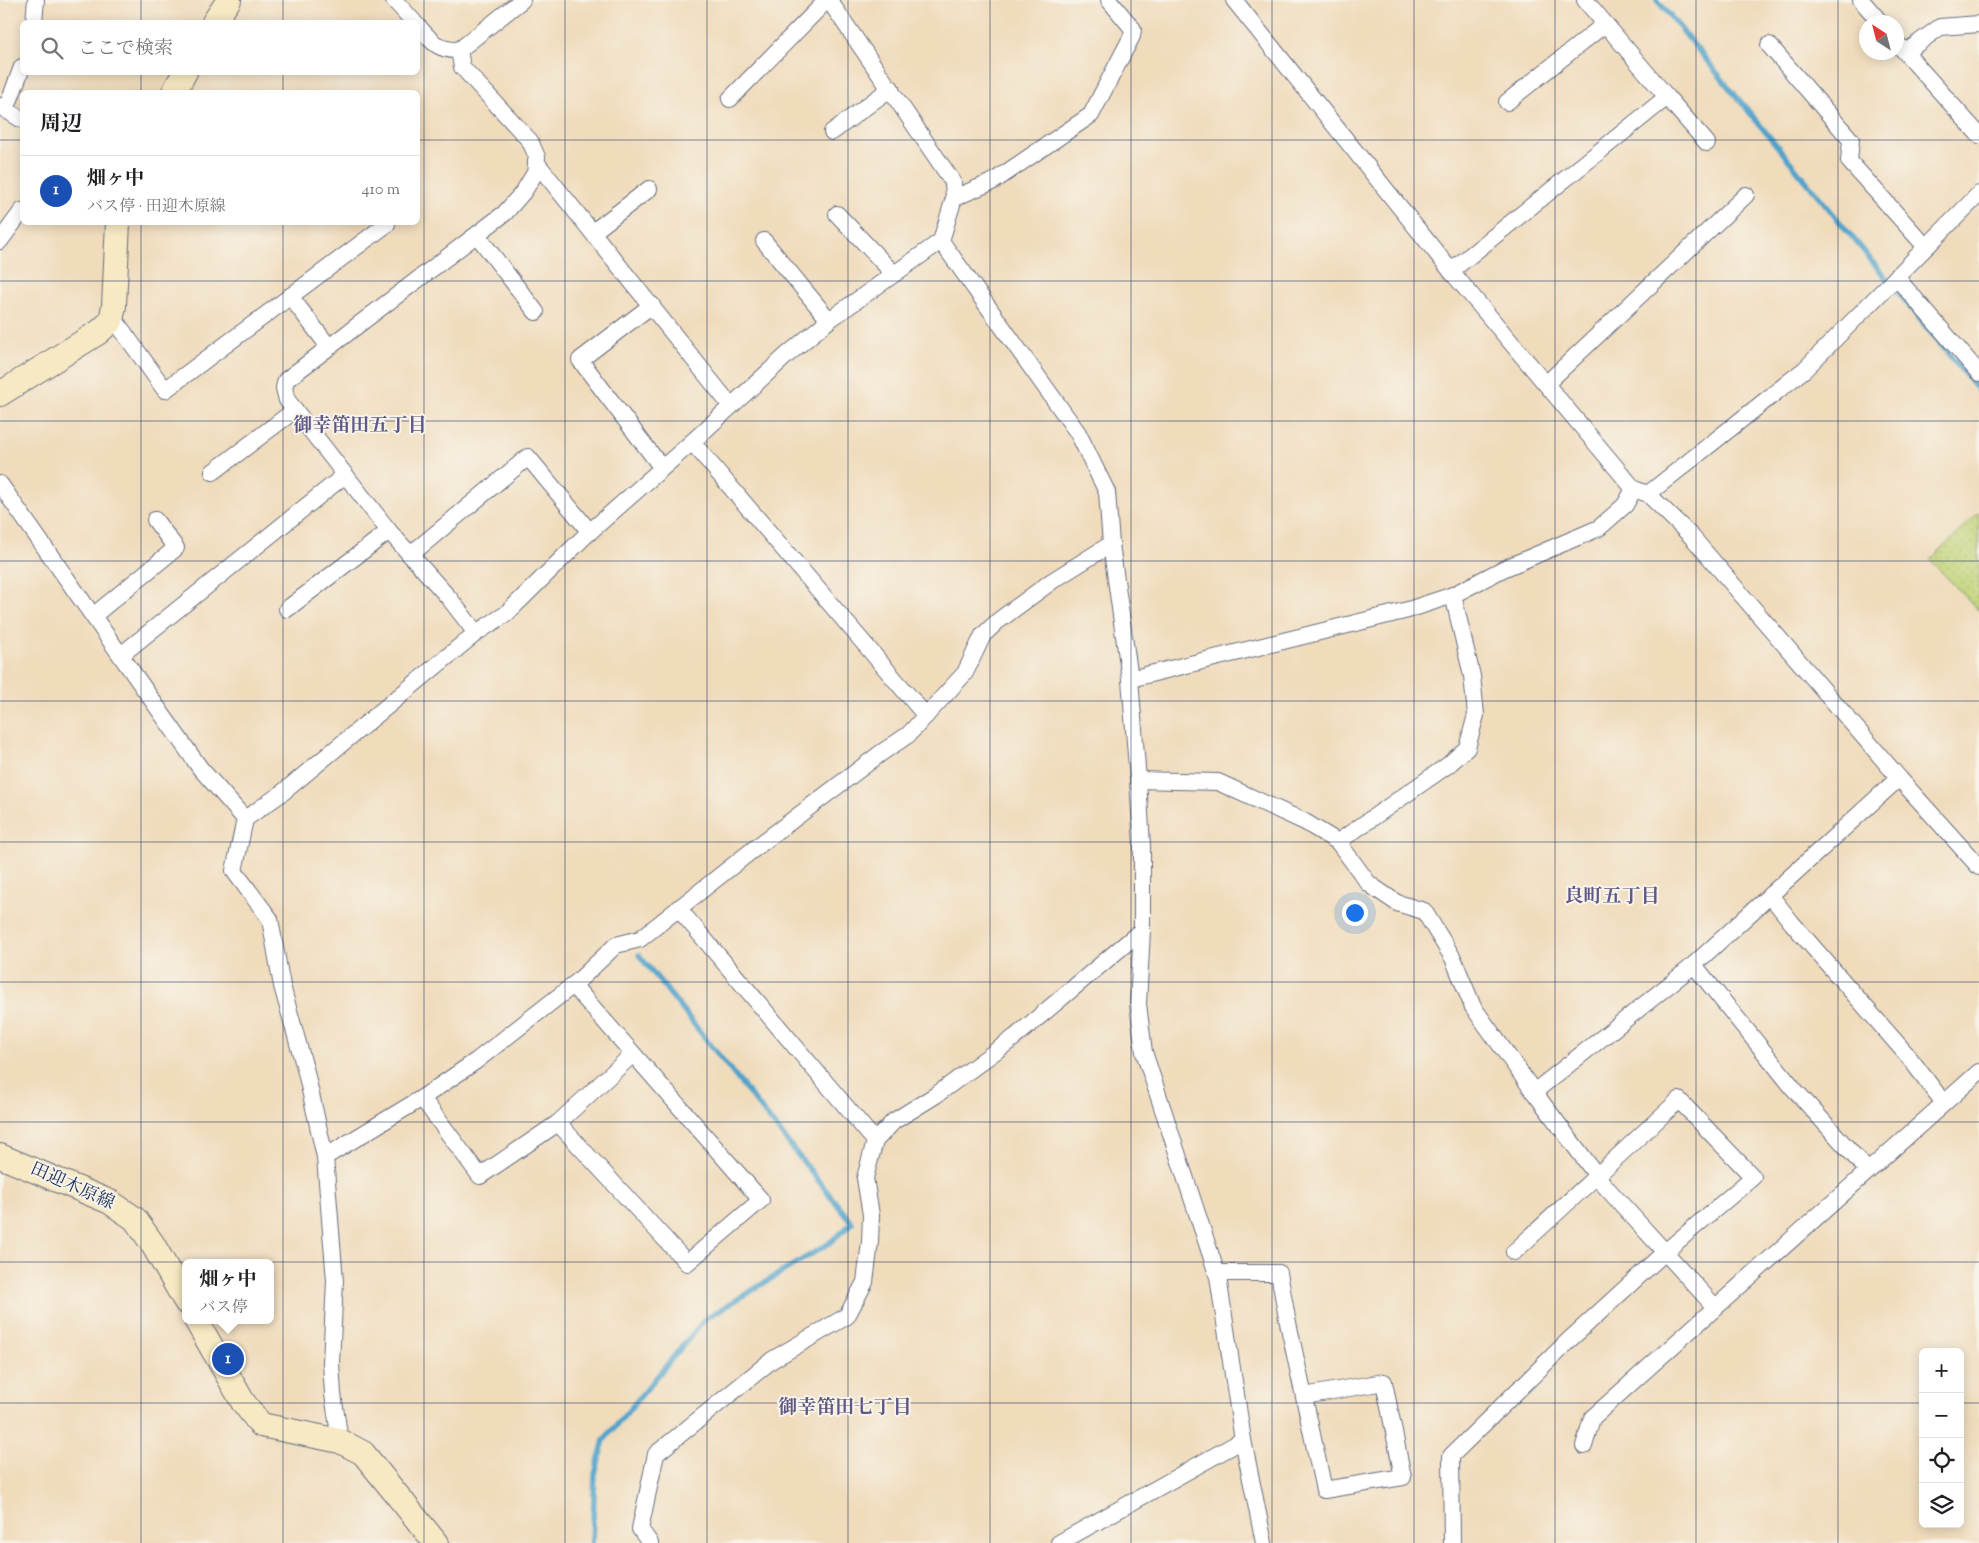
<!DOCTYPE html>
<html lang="ja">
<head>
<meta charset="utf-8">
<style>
  :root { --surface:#fff; --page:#f6f6f6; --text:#202124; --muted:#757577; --line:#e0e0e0; --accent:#1a73e8 }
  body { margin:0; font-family:"Sorts Mill Goudy","Noto Serif JP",serif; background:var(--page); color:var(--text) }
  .controls { position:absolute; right:15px; bottom:15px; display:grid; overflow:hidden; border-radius:8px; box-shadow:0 2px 12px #0003 }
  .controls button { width:45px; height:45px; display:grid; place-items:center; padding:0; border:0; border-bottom:1px solid var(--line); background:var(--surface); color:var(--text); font:25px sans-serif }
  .compass { position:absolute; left:1859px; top:15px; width:45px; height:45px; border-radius:50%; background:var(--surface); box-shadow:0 2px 12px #0003; rotate:324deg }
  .you { position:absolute; left:1354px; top:912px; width:18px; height:18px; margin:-12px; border:4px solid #fff; border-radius:50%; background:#1a73e8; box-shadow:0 0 0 8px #1a73e833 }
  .badge { display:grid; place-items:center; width:32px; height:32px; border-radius:50%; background:var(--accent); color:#fff; font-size:16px; font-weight:700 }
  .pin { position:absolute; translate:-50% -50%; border:2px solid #fff; box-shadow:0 1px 5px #0006 }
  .popup { position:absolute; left:182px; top:1259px; width:92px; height:65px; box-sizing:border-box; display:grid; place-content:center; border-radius:8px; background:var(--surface); filter:drop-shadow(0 1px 4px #0005); font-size:16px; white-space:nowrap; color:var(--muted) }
  .popup b { font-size:19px; color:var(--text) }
  .popup::after { content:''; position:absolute; left:50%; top:100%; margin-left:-10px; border:10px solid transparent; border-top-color:var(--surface) }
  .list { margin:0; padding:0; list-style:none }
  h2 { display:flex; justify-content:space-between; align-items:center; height:65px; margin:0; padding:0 20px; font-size:21px }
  h2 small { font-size:16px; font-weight:400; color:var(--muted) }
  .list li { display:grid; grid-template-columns:32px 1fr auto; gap:15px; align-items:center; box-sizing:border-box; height:70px; padding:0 20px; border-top:1px solid var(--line) }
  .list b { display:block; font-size:19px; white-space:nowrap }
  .list p { margin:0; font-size:16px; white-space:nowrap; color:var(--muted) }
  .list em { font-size:16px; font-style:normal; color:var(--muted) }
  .icon { flex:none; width:28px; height:28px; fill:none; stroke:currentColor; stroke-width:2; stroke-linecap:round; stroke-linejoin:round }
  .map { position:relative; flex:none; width:1979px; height:1543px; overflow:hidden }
  .search { position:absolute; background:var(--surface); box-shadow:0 2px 12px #0003; left:20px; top:20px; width:400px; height:55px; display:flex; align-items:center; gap:12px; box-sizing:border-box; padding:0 18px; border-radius:8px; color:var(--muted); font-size:19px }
  .panel { position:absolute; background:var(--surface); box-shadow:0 2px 12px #0003; left:20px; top:90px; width:400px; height:135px; border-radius:8px }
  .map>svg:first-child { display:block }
  .grass { fill:url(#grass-dots); stroke:#6d816a }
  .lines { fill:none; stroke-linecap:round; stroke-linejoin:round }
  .stream { stroke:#4fa3cb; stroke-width:5.5 }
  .street-casing { stroke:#666b7f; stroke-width:18 }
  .secondary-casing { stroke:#666b7f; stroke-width:26 }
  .street { stroke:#fff; stroke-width:16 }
  .secondary { stroke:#f7e9c3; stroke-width:24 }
  .grid { fill:none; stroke:#1b2f5e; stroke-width:1; stroke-opacity:0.55 }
  .labels { text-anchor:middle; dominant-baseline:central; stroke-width:4; stroke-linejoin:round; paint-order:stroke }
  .street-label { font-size:18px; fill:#1b2f5e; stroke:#f7f3e8 }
  .neighbourhood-label { font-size:19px; font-weight:bold; fill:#5e5787; stroke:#f7f3e8 }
</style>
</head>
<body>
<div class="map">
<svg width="1979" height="1543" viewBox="0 0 1979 1543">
  <defs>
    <pattern id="grass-dots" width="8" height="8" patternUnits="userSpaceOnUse" patternTransform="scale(1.25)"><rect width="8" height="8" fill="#bfd376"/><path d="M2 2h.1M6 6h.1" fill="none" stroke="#a4b568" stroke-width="1.8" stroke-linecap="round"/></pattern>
  </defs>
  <rect width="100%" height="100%" fill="#f7f3e8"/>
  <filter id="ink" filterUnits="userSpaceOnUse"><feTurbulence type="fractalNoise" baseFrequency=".02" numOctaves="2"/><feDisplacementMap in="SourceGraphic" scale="10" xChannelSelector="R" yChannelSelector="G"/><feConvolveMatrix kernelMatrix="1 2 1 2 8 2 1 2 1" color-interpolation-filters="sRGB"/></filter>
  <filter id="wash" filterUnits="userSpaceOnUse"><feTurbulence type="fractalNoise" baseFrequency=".0096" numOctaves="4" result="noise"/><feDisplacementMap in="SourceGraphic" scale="20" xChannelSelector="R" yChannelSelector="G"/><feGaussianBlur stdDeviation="1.12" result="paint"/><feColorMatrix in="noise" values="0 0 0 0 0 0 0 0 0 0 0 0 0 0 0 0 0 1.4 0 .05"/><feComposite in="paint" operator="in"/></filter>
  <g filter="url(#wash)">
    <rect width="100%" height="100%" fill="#f0dbbb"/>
    <path class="grass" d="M 1979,512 L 1979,611 L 1930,560 Z"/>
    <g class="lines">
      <g class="stream">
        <path d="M 1657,0 L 1979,391"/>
        <path d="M 592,1543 L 595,1474 L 604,1440 L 705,1319 L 828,1244 L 852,1223 L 639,955"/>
      </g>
    </g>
  </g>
  <g filter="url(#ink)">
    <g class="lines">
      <defs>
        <g id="street">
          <path d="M 394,0 L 414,22"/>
          <path d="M 1234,0 L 1451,271 L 1634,489 L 1648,494 L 1692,537 L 1899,778 L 1979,867"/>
          <path d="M 1861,0 L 1880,22"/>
          <path d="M 34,22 L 36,0"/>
          <path d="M 418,26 C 430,40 438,51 459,50 L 522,0"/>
          <path d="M 1896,42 L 1979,135"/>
          <path d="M 1769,45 L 1851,140 L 1849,161 L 1926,247"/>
          <path d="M 459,50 L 462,67 L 530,141 L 537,157 L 535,173 L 524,191 L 505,213 L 286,380 L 284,388 L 287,400 L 389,531 L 449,598 L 476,633"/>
          <path d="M 1906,52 L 1940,27 L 1979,24"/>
          <path d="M 1667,97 L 1707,143"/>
          <path d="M 730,99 L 827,0"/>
          <path d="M 1507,102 L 1605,24"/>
          <path d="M 0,106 L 22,120"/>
          <path d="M 6,110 L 22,67"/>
          <path d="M 832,132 L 891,88"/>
          <path d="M 536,162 L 731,406"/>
          <path d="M 954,198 L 994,181 L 1091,115 L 1132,36 L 1133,29 L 1109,0"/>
          <path d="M 837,214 L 894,274"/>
          <path d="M 593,232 L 649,189"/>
          <path d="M 477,235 L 536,312"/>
          <path d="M 0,241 L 22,211"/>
          <path d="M 764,241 L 829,320"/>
          <path d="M 941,241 L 1078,433 L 1107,492 L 1111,544 L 1130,679 L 1138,780 L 1142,846 L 1142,930 L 1138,1004 L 1144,1052 L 1218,1277 L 1243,1440 L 1264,1543"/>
          <path d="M 1451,271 L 1667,97 L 1585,0"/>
          <path d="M 1896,277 L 1979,373"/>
          <path d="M 290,296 L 329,347"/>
          <path d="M 652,305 L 580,360 L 662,468"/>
          <path d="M 112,316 L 165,390 L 387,224 L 386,222"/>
          <path d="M 1546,384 L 1746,195"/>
          <path d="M 692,442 L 926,716"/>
          <path d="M 213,472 L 295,410"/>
          <path d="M 0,484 L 200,768 L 245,819"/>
          <path d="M 1648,494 L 1805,369 L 1979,194"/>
          <path d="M 410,555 L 528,457 L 590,532"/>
          <path d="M 287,609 L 389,531"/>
          <path d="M 93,616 L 176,548 L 155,520"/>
          <path d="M 121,655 L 345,475"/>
          <path d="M 1130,679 L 1408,610 L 1453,595 L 1503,569 L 1599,528 L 1625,505 L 1634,489"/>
          <path d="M 1138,780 L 1218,782 L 1305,822 L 1338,842 L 1369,884 L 1397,903 L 1424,911 L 1453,958 L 1473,1007 L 1534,1092 L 1604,1185 L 1715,1307"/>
          <path d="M 1338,842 L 1448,765 L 1467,748 L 1476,715 L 1472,676 L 1453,595"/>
          <path d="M 1770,895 L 1792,923 L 1908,1056 L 1944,1103"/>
          <path d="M 678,908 L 875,1141"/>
          <path d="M 1694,965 L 1794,1089 L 1868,1171"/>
          <path d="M 1534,1092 L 1689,969 L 1899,778"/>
          <path d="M 422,1098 L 480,1176 L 558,1123 L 633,1054"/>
          <path d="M 558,1123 L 687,1263 L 761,1200 L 573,985"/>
          <path d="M 325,1157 L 422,1098 L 476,1061 L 577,982 L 616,945 L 640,939 L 750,852 L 881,753 L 908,735 L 965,673 L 983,635 L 998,621 L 1052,581 L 1111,544"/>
          <path d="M 1217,1273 L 1279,1273 L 1287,1318 L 1324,1490 L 1403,1477 L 1384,1382 L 1304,1396"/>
          <path d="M 340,1441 L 333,1394 L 331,1363 L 335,1281 L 325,1157 L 306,1072 L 282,986 L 270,919 L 234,871 L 245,819 L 282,793 L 476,633 L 506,614 L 585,536 L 692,442 L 787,355 L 829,320 L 941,241 L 954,198 L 953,182 L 829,0"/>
          <path d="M 1584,1446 L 1592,1418 L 1979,1072"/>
          <path d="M 650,1543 L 640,1529 L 656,1454 L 772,1360 L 847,1316 L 865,1282 L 870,1242 L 871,1215 L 865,1178 L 875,1141 L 894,1121 L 936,1095 L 1015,1037 L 1142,930"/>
          <path d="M 1059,1543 L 1243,1440"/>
          <path d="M 1452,1543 L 1451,1456 L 1566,1343 L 1665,1252 L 1753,1177 L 1679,1100 L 1514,1252"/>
        </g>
        <g id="secondary">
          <path d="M 214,22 L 229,0"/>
          <path d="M 174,92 L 185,72"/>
          <path d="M 0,394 L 99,332 L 111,321 L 114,306 L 118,222"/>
          <path d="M 0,1156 L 110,1202 L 135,1219 L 152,1243 L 186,1302"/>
          <path d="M 196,1320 L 243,1402 L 261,1425 L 340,1441 L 363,1453 L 436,1543"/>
        </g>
      </defs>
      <use href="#street" class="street-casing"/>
      <use href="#secondary" class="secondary-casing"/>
      <use href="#street" class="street"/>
      <use href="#secondary" class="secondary"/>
    </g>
  </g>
  <path class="grid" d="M 141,0 L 141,22M 283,0 L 283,22M 424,0 L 424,1543M 565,0 L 565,1543M 707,0 L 707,1543M 848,0 L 848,1543M 990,0 L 990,1543M 1131,0 L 1131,1543M 1272,0 L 1272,1543M 1414,0 L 1414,1543M 1555,0 L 1555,1543M 1696,0 L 1696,1543M 1838,0 L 1838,1543M 141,72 L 141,92M 283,72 L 283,92M 0,140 L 22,140M 418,140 L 1979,140M 141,222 L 141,1543M 283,222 L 283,1543M 0,281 L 1979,281M 0,421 L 1979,421M 0,561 L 1979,561M 0,701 L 1979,701M 0,842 L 1979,842M 0,982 L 1979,982M 0,1122 L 1979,1122M 0,1262 L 1979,1262M 0,1403 L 1923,1403M 1960,1403 L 1979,1403"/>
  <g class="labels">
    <g class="street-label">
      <text transform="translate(72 1187) rotate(24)">田迎木原線</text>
    </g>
    <g class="neighbourhood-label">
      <text x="360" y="426">御幸笛田五丁目</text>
      <text x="1612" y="897">良町五丁目</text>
      <text x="845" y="1408">御幸笛田七丁目</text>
    </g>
  </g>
</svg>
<div class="controls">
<button>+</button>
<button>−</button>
<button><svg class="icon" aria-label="locate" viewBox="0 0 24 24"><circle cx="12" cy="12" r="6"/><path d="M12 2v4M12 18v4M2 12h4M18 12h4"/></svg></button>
<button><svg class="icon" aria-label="layers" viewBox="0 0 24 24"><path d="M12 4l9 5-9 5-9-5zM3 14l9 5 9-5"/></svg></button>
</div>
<svg class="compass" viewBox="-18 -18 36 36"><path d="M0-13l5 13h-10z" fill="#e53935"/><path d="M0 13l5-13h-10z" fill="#757577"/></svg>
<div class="you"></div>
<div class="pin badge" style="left:228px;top:1359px;background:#1a4fb4">1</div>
<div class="popup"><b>畑ヶ中</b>バス停</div>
<div class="search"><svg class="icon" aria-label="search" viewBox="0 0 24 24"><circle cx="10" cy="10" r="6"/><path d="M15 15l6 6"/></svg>ここで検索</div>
<section class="panel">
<h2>周辺<small></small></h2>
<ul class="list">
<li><span class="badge" style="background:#1a4fb4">1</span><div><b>畑ヶ中</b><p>バス停 · 田迎木原線</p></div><em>410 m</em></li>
</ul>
</section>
</div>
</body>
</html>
